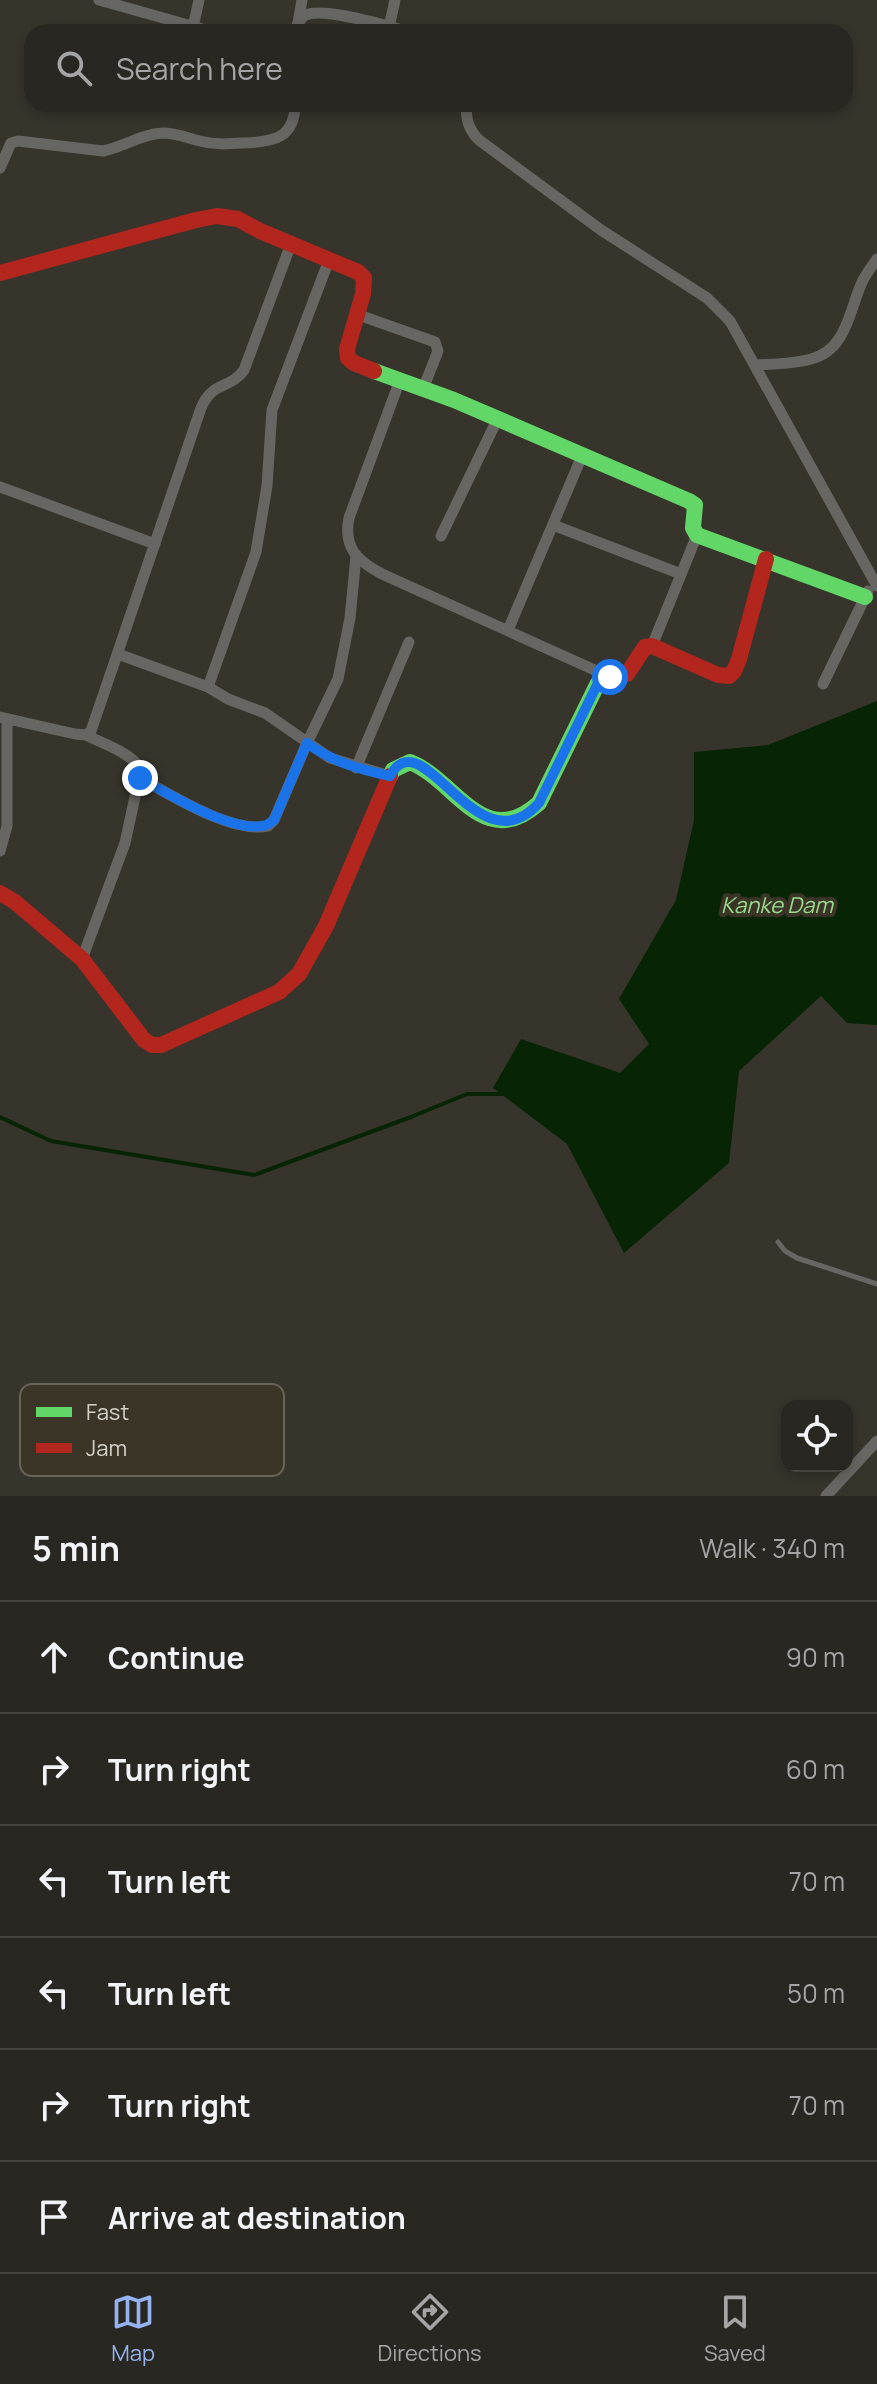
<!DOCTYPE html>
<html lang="en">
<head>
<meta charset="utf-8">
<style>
  :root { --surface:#292721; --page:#312f2a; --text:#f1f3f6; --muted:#a5a5a5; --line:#45443f; --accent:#95b2f1 }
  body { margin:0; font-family:Manrope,sans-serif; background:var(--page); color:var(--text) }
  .controls { position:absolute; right:24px; bottom:24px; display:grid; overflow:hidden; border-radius:16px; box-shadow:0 4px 12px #0003 }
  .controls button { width:72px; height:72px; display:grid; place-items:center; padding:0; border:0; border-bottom:2px solid var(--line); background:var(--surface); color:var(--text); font:40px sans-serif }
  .stop { position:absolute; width:24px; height:24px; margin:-18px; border:6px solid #1a73e8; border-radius:50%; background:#fff }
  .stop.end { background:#1a73e8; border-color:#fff; box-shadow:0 2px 8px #0008 }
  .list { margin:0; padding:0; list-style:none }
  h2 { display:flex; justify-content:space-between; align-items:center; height:104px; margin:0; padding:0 32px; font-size:34px }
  h2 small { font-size:26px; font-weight:400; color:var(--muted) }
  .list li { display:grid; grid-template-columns:52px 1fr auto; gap:24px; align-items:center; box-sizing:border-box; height:112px; padding:0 32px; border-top:2px solid var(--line) }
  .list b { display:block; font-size:30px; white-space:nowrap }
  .list em { font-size:26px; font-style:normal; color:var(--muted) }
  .icon { flex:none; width:44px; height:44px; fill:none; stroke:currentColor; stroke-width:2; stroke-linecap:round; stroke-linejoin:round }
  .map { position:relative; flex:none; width:877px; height:1496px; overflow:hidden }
  .search { position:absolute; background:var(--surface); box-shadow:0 4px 12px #0003; left:24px; right:24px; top:24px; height:88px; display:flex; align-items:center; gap:20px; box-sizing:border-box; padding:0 28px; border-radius:24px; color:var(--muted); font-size:30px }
  .sheet { height:776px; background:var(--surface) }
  nav { display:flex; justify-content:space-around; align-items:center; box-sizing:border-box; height:112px; border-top:2px solid var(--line); background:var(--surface); font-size:22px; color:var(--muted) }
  nav a { display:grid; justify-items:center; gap:4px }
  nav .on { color:var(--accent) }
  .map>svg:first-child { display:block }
  .water { fill:#072504 }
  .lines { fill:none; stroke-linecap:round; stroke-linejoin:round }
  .stream { stroke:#072504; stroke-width:4 }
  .lane { stroke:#686662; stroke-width:5 }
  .street { stroke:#686662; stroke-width:11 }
  .fast { stroke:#63d668; stroke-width:16 }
  .jam { stroke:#b3261e; stroke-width:16 }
  .route { stroke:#1a73e8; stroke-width:10 }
  .labels { text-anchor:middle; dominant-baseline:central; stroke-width:8; stroke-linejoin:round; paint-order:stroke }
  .water-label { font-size:22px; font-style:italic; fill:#98db8c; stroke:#3b3528 }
  .key { fill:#3b3528; stroke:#696458; stroke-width:2 }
  .key-label { font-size:22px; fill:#d4d1c9 }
</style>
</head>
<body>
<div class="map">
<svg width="877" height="1496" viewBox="0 0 877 1496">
  <rect width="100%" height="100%" fill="#37342c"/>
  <path class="water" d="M 877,701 L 877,1025 L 847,1023 L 821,996 L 739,1071 L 729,1163 L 624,1253 L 567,1144 L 493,1088 L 521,1039 L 620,1073 L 649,1044 L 619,999 L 676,900 L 694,820 L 694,752 L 768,745 Z"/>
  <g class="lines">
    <path class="stream" d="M 0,1117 L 51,1141 L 254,1175 L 411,1117 L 467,1094 L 506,1094"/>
    <path class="lane" d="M 778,1242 L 785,1251 L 797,1258 L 877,1284"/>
    <g class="street">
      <path d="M 99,0 L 213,32"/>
      <path d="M 298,23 L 302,0"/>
      <path d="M 193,27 L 199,0"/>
      <path d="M 389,27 L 395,0"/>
      <path d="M 294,32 C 296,27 299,20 304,16 C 320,5 390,27 410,32"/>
      <path d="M 466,104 C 466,119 468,129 479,140 L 601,230 L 707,298 L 730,321 L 877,586"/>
      <path d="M 0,168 L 11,143 L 18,141 L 103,151 C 123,147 141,134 163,133 C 176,133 187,138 200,141 C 215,145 228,144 244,143 C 272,142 295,139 295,104"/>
      <path d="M 356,314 L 435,342 L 438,351 L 423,389"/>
      <path d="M 756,365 C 774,364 794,364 811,359 C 848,349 849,309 863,280 C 867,273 872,266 877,259"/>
      <path d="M 400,380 L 349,518 C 343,547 357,561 382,574 L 610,677"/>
      <path d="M 0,487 L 155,544"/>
      <path d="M 553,525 L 681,574"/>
      <path d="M 441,536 L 498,418"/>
      <path d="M 508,630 L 582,456"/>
      <path d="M 652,646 L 697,535"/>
      <path d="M 118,654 L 208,687 L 228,699 L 265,713 L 330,758 L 390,776"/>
      <path d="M 823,684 L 868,591"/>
      <path d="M 208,687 L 256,552 L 267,486 L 272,410 L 329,260"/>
      <path d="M 0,717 L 75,734 L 86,735 L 91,731 L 201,408 C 213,380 230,390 244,370 L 291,244"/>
      <path d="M 356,768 L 409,642"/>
      <path d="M 140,778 C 171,795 232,834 268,826 L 274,820 L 307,743 L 338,679 L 350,618 L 356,556"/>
      <path d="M 0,851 L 7,826 L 7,719"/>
      <path d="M 82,959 L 125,843 L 141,769 C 130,752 103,744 86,735"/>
      <path d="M 826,1496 L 877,1441"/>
    </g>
    <g class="fast">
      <path d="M 374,371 L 454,400 L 689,501 L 695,505 L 693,528 L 697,535 L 865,597"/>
      <path d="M 390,776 L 393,770 L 410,762 C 456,780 483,853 539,803 L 597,685 L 601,679 L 606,678"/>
    </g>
    <g class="jam">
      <path d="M 0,273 L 196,220 L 217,216 L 238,219 L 260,231 L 358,272 L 364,278 L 363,294 L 347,349 L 348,358 L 354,363 L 374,371"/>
      <path d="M 606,678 L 627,674 L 645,647 L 652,646 L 718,675 L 729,676 L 734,671 L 739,659 L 766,559"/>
      <path d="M 0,893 L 15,902 L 82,959 L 144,1040 L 152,1045 L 161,1045 L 279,992 L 299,974 L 326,926 L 390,776"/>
    </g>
  </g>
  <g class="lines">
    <path class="route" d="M 140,778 C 165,792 250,845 274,820 L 307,743 C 332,762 359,769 390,776 C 423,716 477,872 539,803 L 597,685 L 601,679 L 610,677"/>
  </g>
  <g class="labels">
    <g class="water-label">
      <text x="777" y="905">Kanke Dam</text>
    </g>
  </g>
  <rect x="20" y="1384" width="264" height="92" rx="12" class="key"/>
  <rect x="36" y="1407" width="36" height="10" fill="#63d668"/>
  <rect x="36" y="1443" width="36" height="10" fill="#b3261e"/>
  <g class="key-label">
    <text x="86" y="1420">Fast</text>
    <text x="86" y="1456">Jam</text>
  </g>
</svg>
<div class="controls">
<button><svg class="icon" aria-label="locate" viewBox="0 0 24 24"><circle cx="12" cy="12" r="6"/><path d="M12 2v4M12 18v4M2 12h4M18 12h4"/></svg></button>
</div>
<div class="stop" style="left:610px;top:677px"></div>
<div class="stop end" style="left:140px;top:778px"></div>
<div class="search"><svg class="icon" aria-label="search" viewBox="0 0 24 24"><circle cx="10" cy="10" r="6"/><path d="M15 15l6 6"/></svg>Search here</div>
</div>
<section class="sheet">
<h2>5 min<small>Walk · 340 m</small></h2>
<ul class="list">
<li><svg class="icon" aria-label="ahead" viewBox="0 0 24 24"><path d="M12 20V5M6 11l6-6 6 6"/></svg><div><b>Continue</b></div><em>90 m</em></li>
<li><svg class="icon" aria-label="right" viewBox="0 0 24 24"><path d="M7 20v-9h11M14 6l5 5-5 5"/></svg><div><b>Turn right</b></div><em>60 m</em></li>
<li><svg class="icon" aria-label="left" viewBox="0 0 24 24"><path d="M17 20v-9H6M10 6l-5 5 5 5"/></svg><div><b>Turn left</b></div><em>70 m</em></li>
<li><svg class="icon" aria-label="left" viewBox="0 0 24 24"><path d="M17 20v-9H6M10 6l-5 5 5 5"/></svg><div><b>Turn left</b></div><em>50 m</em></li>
<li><svg class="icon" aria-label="right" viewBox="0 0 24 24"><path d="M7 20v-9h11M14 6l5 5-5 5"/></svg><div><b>Turn right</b></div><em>70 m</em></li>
<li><svg class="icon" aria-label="arrive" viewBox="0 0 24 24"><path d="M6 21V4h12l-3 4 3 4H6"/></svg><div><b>Arrive at destination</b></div></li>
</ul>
</section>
<nav>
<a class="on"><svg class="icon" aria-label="map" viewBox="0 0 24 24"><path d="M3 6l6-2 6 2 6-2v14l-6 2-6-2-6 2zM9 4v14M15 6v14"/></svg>Map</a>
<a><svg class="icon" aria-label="directions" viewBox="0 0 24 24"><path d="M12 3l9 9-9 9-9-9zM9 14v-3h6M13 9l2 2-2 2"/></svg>Directions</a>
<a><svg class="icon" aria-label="saved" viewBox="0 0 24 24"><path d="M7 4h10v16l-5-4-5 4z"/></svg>Saved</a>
</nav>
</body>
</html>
